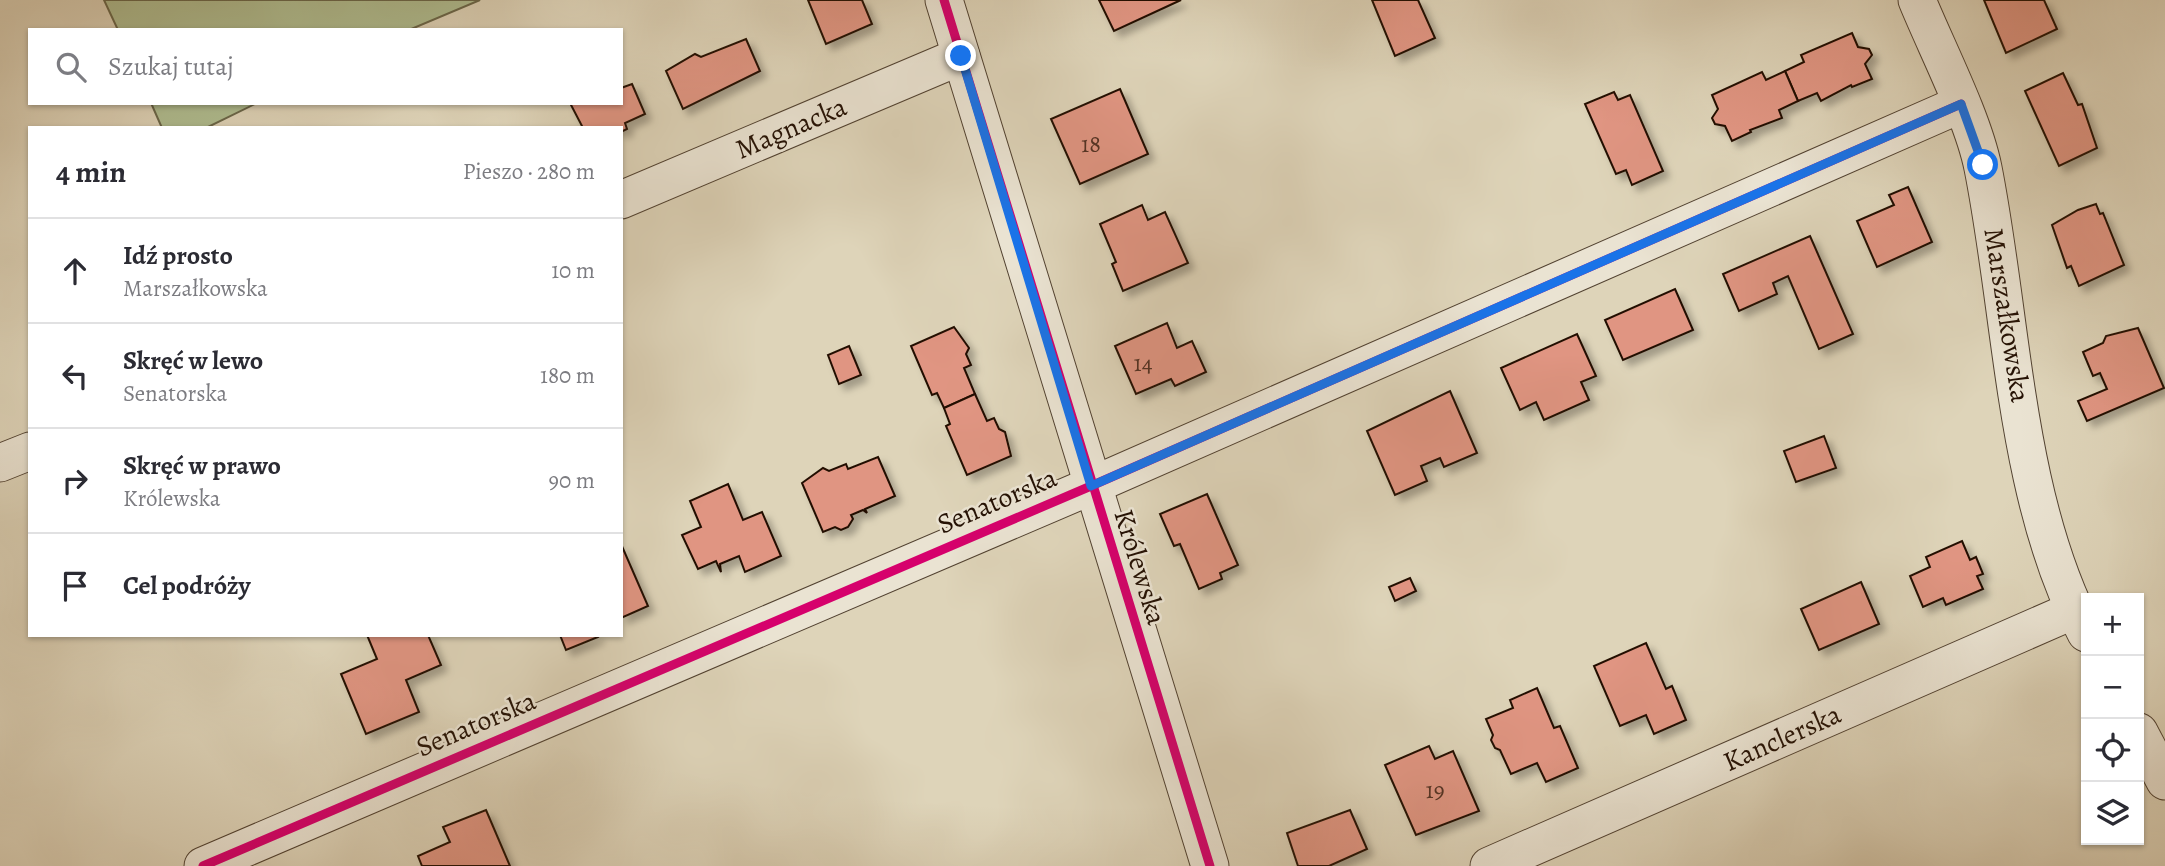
<!DOCTYPE html>
<html lang="pl">
<head>
<meta charset="utf-8">
<style>
  :root { --surface:#fff; --page:#f2f2f3; --text:#2b2b33; --muted:#7c7c81; --line:#e1e1e2 }
  body { margin:0; font-family:Alegreya,serif; background:var(--page); color:var(--text) }
  .controls { position:absolute; right:21px; bottom:21px; display:grid; overflow:hidden; border-radius:0px; box-shadow:0 2px 5px #0004 }
  .controls button { width:63px; height:63px; display:grid; place-items:center; padding:0; border:0; border-bottom:2px solid var(--line); background:var(--surface); color:var(--text); font:35px sans-serif }
  .stop { position:absolute; width:21px; height:21px; margin:-16px; border:5px solid #1a73e8; border-radius:50%; background:#fff }
  .stop.end { background:#1a73e8; border-color:#fff; box-shadow:0 2px 7px #0008 }
  .list { margin:0; padding:0; list-style:none }
  h2 { display:flex; justify-content:space-between; align-items:center; height:91px; margin:0; padding:0 28px; font-size:30px }
  h2 small { font-size:23px; font-weight:400; color:var(--muted) }
  .list li { display:grid; grid-template-columns:46px 1fr auto; gap:21px; align-items:center; box-sizing:border-box; height:105px; padding:0 28px; border-top:2px solid var(--line) }
  .list b { display:block; font-size:26px; white-space:nowrap }
  .list p { margin:0; font-size:23px; white-space:nowrap; color:var(--muted) }
  .list em { font-size:23px; font-style:normal; color:var(--muted) }
  .icon { flex:none; width:38px; height:38px; fill:none; stroke:currentColor; stroke-width:2; stroke-linecap:round; stroke-linejoin:round }
  .map { position:relative; flex:none; width:2165px; height:866px; overflow:hidden }
  .search { position:absolute; background:var(--surface); box-shadow:0 2px 5px #0004; left:28px; top:28px; width:595px; height:77px; display:flex; align-items:center; gap:18px; box-sizing:border-box; padding:0 24px; border-radius:0px; color:var(--muted); font-size:26px }
  .panel { position:absolute; background:var(--surface); box-shadow:0 2px 5px #0004; left:28px; top:126px; width:595px; height:511px; border-radius:0px }
  .map>svg:first-child { display:block }
  .green { fill:#afbd91; stroke:#6a674a; stroke-width:2 }
  .building { fill:#e09582; stroke:#241104; stroke-width:2; filter:url(#shadow) }
  .lines { fill:none; stroke-linecap:round; stroke-linejoin:round }
  .minor-casing { stroke:#524231; stroke-width:39 }
  .minor { stroke:#eae3d2; stroke-width:37 }
  .cycleway-casing { stroke:#eae3d2; stroke-width:13 }
  .cycleway { stroke:#d6006c; stroke-width:9 }
  .route { stroke:#1a73e8; stroke-width:9 }
  .labels { text-anchor:middle; dominant-baseline:central; stroke-width:5; stroke-linejoin:round; paint-order:stroke }
  .number-label { font-size:24px; fill:#533224 }
  .street-label { font-size:28px; fill:#241104; stroke:#eae3d2 }
</style>
</head>
<body>
<div class="map">
<svg width="2165" height="866" viewBox="0 0 2165 866">
  <defs>
    <filter id="shadow"><feDropShadow dx="6" dy="6" stdDeviation="3.5" flood-color="#0004"/></filter>
  </defs>
  <rect width="100%" height="100%" fill="#ded4b9"/>
  <filter id="stains"><feTurbulence type="fractalNoise" baseFrequency=".00286" numOctaves="4"/><feColorMatrix values="0 0 0 0 .2 0 0 0 0 .09 0 0 0 0 .02 0 0 0 .5 -.17"/></filter>
  <radialGradient id="worn" r=".72"><stop offset=".6" stop-color="#630" stop-opacity="0"/><stop offset="1" stop-color="#630" stop-opacity=".3"/></radialGradient>
  <g class="green">
    <path d="M 104,0 L 480,0 L 409,30 L 118,30 Z"/>
    <path d="M 151,103 L 257,103 L 206,128 L 162,128 Z"/>
  </g>
  <g class="building">
    <path d="M 808,0 L 862,0 L 872,24 L 826,44 Z"/>
    <path d="M 1099,0 L 1181,0 L 1114,31 Z"/>
    <path d="M 1372,0 L 1418,0 L 1435,38 L 1395,56 Z"/>
    <path d="M 1984,0 L 2044,0 L 2057,29 L 2006,53 Z"/>
    <path d="M 1852,33 L 1858,47 L 1869,49 L 1872,55 L 1865,64 L 1872,79 L 1852,87 L 1851,85 L 1821,101 L 1817,93 L 1798,101 L 1785,71 L 1804,62 L 1801,55 Z"/>
    <path d="M 746,39 L 760,71 L 683,109 L 666,71 L 695,54 L 701,57 Z"/>
    <path d="M 1785,71 L 1798,101 L 1779,110 L 1782,118 L 1750,130 L 1751,132 L 1732,141 L 1725,126 L 1715,124 L 1712,118 L 1718,109 L 1712,95 L 1762,72 L 1766,80 Z"/>
    <path d="M 2063,73 L 2078,105 L 2082,104 L 2097,148 L 2059,166 L 2025,91 Z"/>
    <path d="M 632,84 L 645,114 L 625,123 L 627,129 L 621,132 L 621,128 L 583,128 L 570,103 L 621,103 L 621,88 Z"/>
    <path d="M 1120,89 L 1148,154 L 1080,184 L 1051,119 Z"/>
    <path d="M 1614,92 L 1618,100 L 1630,95 L 1663,171 L 1632,185 L 1626,170 L 1616,174 L 1585,104 Z"/>
    <path d="M 1908,187 L 1932,242 L 1877,267 L 1857,221 L 1894,205 L 1889,195 Z"/>
    <path d="M 2096,204 L 2100,214 L 2103,213 L 2124,265 L 2079,286 L 2071,266 L 2067,268 L 2052,225 L 2078,210 Z"/>
    <path d="M 1142,205 L 1148,220 L 1165,212 L 1188,263 L 1123,291 L 1112,264 L 1116,262 L 1100,224 Z"/>
    <path d="M 1810,236 L 1853,334 L 1819,349 L 1788,276 L 1773,283 L 1777,294 L 1739,311 L 1723,274 Z"/>
    <path d="M 1675,289 L 1693,330 L 1623,360 L 1605,320 Z"/>
    <path d="M 1167,323 L 1177,348 L 1192,341 L 1206,372 L 1175,386 L 1171,379 L 1136,394 L 1115,346 Z"/>
    <path d="M 954,327 L 969,348 L 966,354 L 971,365 L 964,368 L 975,394 L 944,408 L 937,393 L 932,395 L 911,346 Z"/>
    <path d="M 2138,328 L 2164,388 L 2087,421 L 2078,401 L 2107,389 L 2100,373 L 2093,376 L 2083,352 L 2103,343 L 2106,336 Z"/>
    <path d="M 1577,334 L 1596,376 L 1581,382 L 1589,400 L 1544,420 L 1536,402 L 1520,410 L 1501,368 Z"/>
    <path d="M 849,346 L 861,375 L 839,384 L 828,355 Z"/>
    <path d="M 1450,391 L 1477,453 L 1444,467 L 1440,458 L 1421,466 L 1427,481 L 1395,495 L 1367,431 Z"/>
    <path d="M 975,394 L 987,421 L 994,418 L 999,429 L 1005,432 L 1011,456 L 967,475 L 946,426 L 950,424 L 944,408 Z"/>
    <path d="M 1824,436 L 1836,468 L 1796,482 L 1784,451 Z"/>
    <path d="M 878,457 L 895,496 L 865,509 L 867,513 L 863,510 L 851,515 L 853,519 L 848,527 L 841,530 L 835,527 L 823,532 L 802,483 L 823,468 L 829,471 L 846,464 L 848,469 Z"/>
    <path d="M 728,484 L 743,520 L 762,512 L 781,556 L 745,572 L 739,556 L 720,564 L 721,572 L 716,561 L 698,569 L 682,535 L 701,527 L 690,501 Z"/>
    <path d="M 1207,494 L 1238,565 L 1220,573 L 1222,579 L 1199,589 L 1180,544 L 1174,546 L 1160,514 Z"/>
    <path d="M 1962,541 L 1970,560 L 1976,557 L 1983,574 L 1977,576 L 1983,589 L 1946,605 L 1943,598 L 1923,607 L 1910,576 L 1930,567 L 1926,557 Z"/>
    <path d="M 621,544 L 648,606 L 621,618 Z"/>
    <path d="M 1410,578 L 1416,591 L 1395,601 L 1389,587 Z"/>
    <path d="M 1861,582 L 1879,624 L 1819,650 L 1801,609 Z"/>
    <path d="M 367,635 L 428,635 L 441,665 L 406,680 L 419,712 L 366,734 L 341,674 L 377,659 Z"/>
    <path d="M 560,635 L 597,635 L 598,637 L 566,650 Z"/>
    <path d="M 1646,643 L 1666,689 L 1672,686 L 1686,720 L 1654,734 L 1646,715 L 1620,726 L 1594,666 Z"/>
    <path d="M 1537,688 L 1554,728 L 1560,726 L 1578,768 L 1546,782 L 1537,763 L 1511,774 L 1500,750 L 1495,748 L 1491,740 L 1493,735 L 1486,719 L 1513,708 L 1510,700 Z"/>
    <path d="M 1429,746 L 1435,759 L 1453,751 L 1479,811 L 1416,835 L 1385,765 Z"/>
    <path d="M 486,810 L 510,866 L 422,866 L 418,856 L 450,842 L 443,827 Z"/>
    <path d="M 1350,810 L 1367,849 L 1329,866 L 1298,866 L 1287,833 Z"/>
  </g>
  <g class="lines">
    <defs>
      <g id="minor">
        <path d="M 944,0 L 1210,866"/>
        <path d="M 1917,0 C 1937,49 1973,118 1983,168 C 2013,319 2014,497 2086,633"/>
        <path d="M 621,200 L 961,56"/>
        <path d="M 0,463 L 30,451"/>
        <path d="M 2139,732 L 2165,781"/>
        <path d="M 203,866 L 1091,486 L 1961,104"/>
        <path d="M 1489,866 L 2074,610"/>
      </g>
    </defs>
    <use href="#minor" class="minor-casing"/>
    <use href="#minor" class="minor"/>
    <defs>
      <g id="cycleway">
        <path d="M 944,0 L 1210,866"/>
        <path d="M 203,866 L 1091,486 L 1961,104"/>
      </g>
    </defs>
    <use href="#cycleway" class="cycleway-casing"/>
    <use href="#cycleway" class="cycleway"/>
  </g>
  <g class="lines">
    <path class="route" d="M 961,56 L 1091,486 L 1961,104 L 1983,165"/>
  </g>
  <g class="labels">
    <g class="number-label">
      <text x="1091" y="144">18</text>
      <text x="1143" y="363">14</text>
      <text x="1435" y="790">19</text>
    </g>
    <g class="street-label">
      <text transform="translate(791 128) rotate(-23)">Magnacka</text>
      <text transform="translate(2007 315) rotate(81)">Marszałkowska</text>
      <text transform="translate(997 501) rotate(-23)">Senatorska</text>
      <text transform="translate(1140 567) rotate(73)">Królewska</text>
      <text transform="translate(476 724) rotate(-23)">Senatorska</text>
      <text transform="translate(1782 738) rotate(-24)">Kanclerska</text>
    </g>
  </g>
  <rect width="100%" height="100%" filter="url(#stains)"/>
  <rect width="100%" height="100%" fill="url(#worn)"/>
</svg>
<div class="controls">
<button>+</button>
<button>−</button>
<button><svg class="icon" aria-label="locate" viewBox="0 0 24 24"><circle cx="12" cy="12" r="6"/><path d="M12 2v4M12 18v4M2 12h4M18 12h4"/></svg></button>
<button><svg class="icon" aria-label="layers" viewBox="0 0 24 24"><path d="M12 4l9 5-9 5-9-5zM3 14l9 5 9-5"/></svg></button>
</div>
<div class="stop" style="left:1983px;top:165px"></div>
<div class="stop end" style="left:961px;top:56px"></div>
<div class="search"><svg class="icon" aria-label="search" viewBox="0 0 24 24"><circle cx="10" cy="10" r="6"/><path d="M15 15l6 6"/></svg>Szukaj tutaj</div>
<section class="panel">
<h2>4 min<small>Pieszo · 280 m</small></h2>
<ul class="list">
<li><svg class="icon" aria-label="ahead" viewBox="0 0 24 24"><path d="M12 20V5M6 11l6-6 6 6"/></svg><div><b>Idź prosto</b><p>Marszałkowska</p></div><em>10 m</em></li>
<li><svg class="icon" aria-label="left" viewBox="0 0 24 24"><path d="M17 20v-9H6M10 6l-5 5 5 5"/></svg><div><b>Skręć w lewo</b><p>Senatorska</p></div><em>180 m</em></li>
<li><svg class="icon" aria-label="right" viewBox="0 0 24 24"><path d="M7 20v-9h11M14 6l5 5-5 5"/></svg><div><b>Skręć w prawo</b><p>Królewska</p></div><em>90 m</em></li>
<li><svg class="icon" aria-label="arrive" viewBox="0 0 24 24"><path d="M6 21V4h12l-3 4 3 4H6"/></svg><div><b>Cel podróży</b></div></li>
</ul>
</section>
</div>
</body>
</html>
